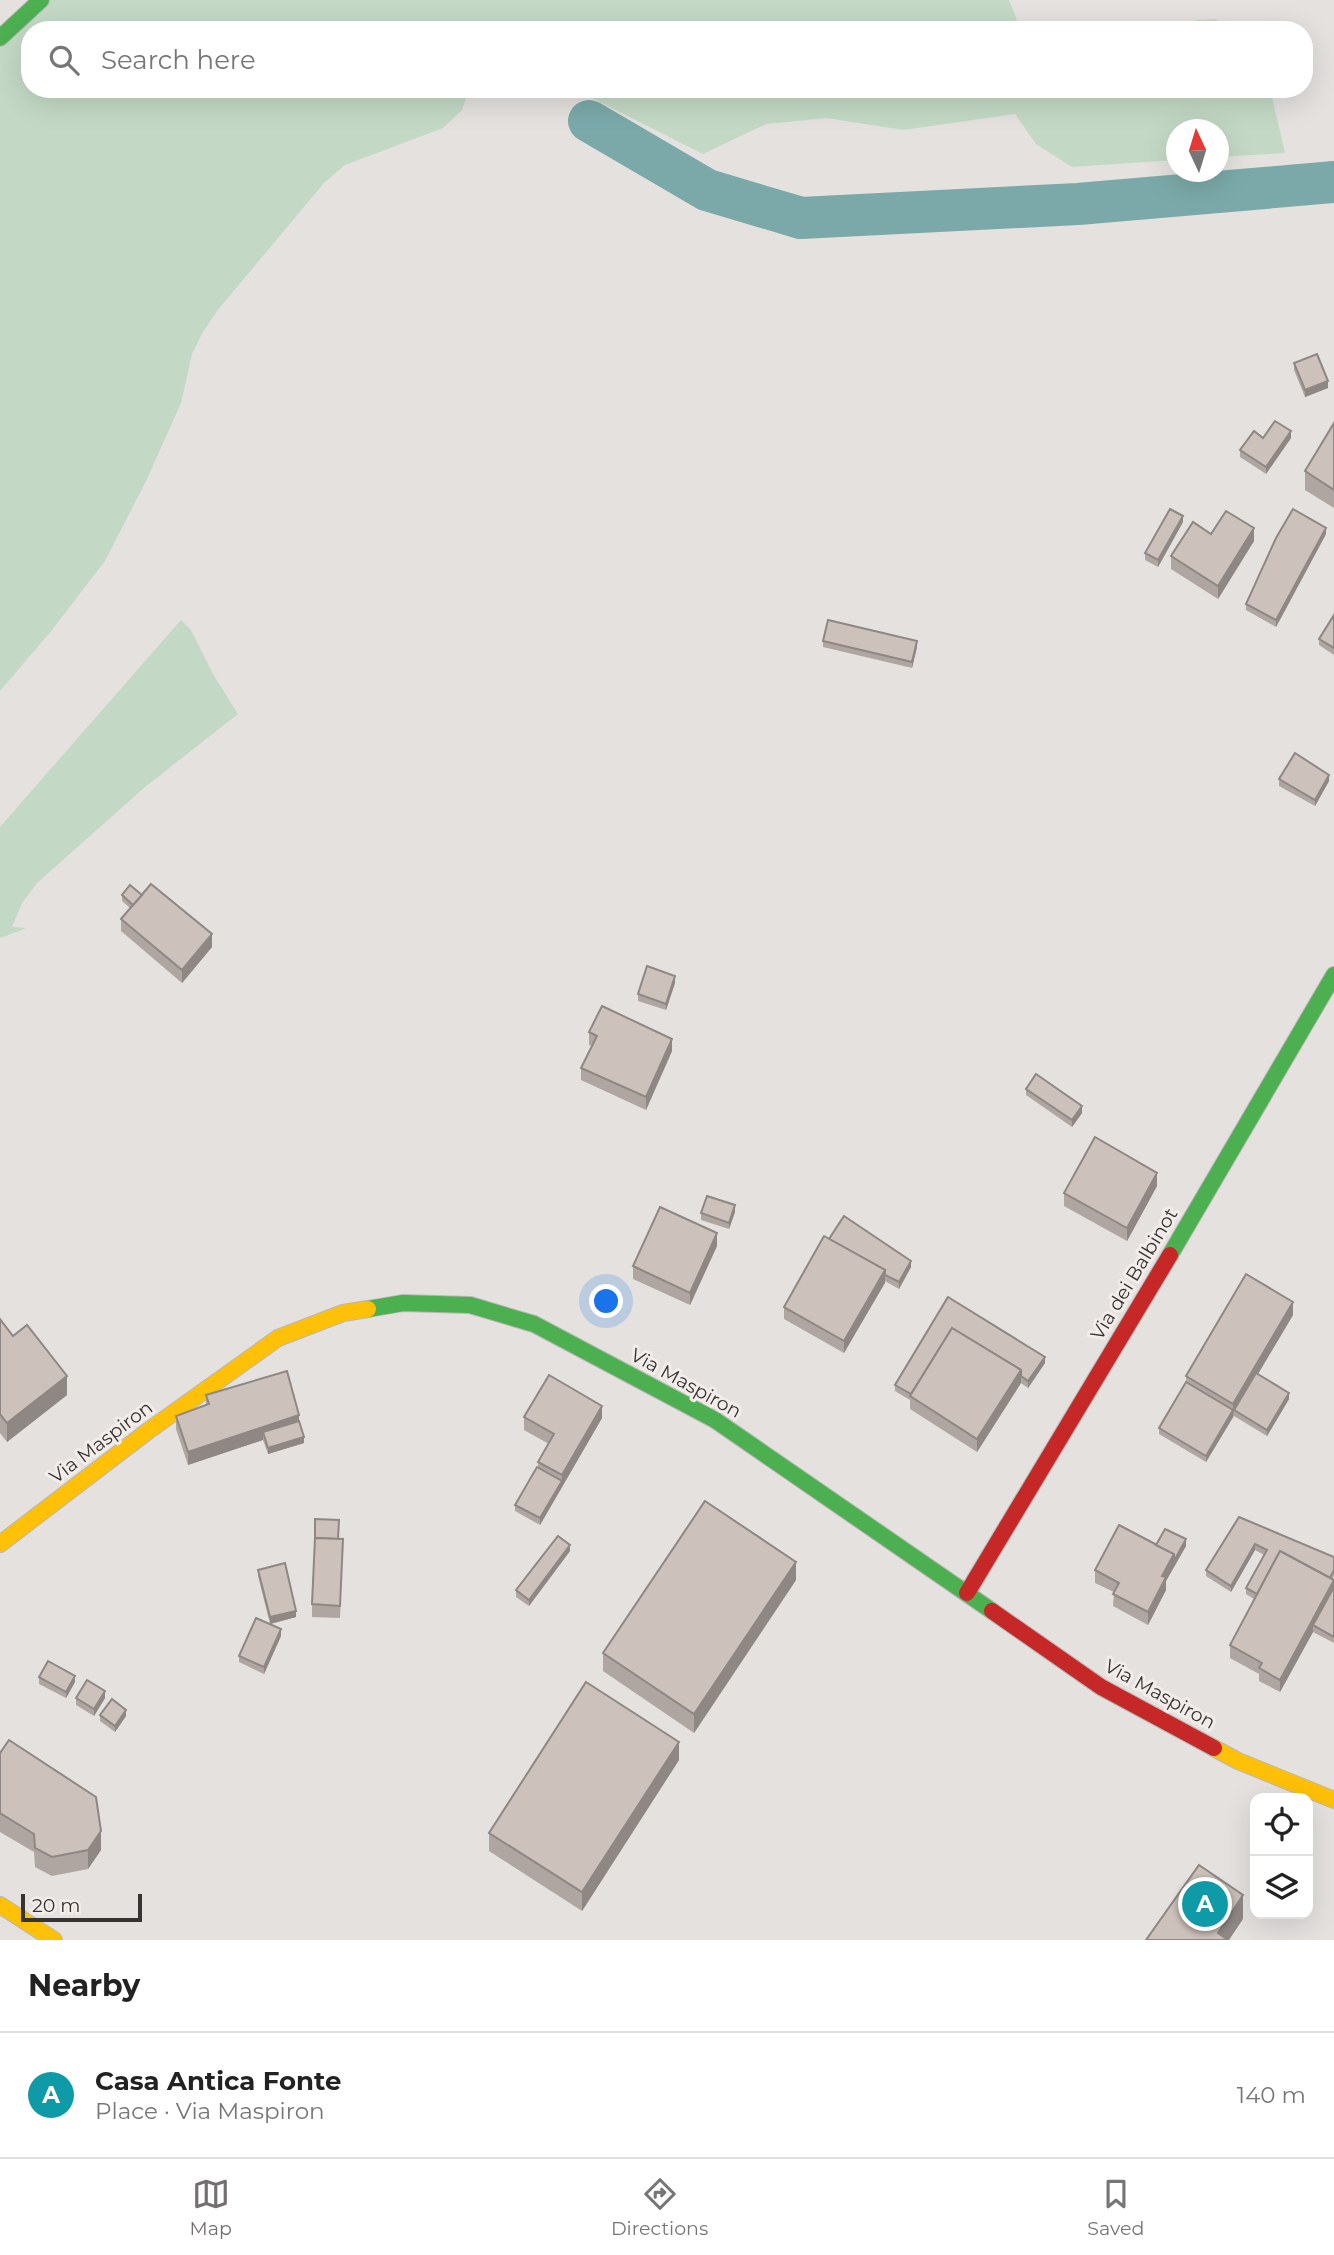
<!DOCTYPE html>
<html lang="en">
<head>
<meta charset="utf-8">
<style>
  :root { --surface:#fff; --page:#f2f2f2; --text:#222; --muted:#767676; --line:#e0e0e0; --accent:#73716f }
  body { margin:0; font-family:Montserrat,sans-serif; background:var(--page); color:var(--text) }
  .controls { position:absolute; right:21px; bottom:21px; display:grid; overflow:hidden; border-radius:14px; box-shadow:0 7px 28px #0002 }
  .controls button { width:63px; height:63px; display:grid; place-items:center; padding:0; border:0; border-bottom:2px solid var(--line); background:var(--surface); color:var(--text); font:35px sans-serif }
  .compass { position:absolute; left:1166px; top:119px; width:63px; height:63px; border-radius:50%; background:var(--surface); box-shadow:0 7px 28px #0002; rotate:356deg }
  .scale { position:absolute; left:21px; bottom:18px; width:121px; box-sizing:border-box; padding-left:7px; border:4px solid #363433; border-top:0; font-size:19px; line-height:24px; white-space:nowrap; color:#363433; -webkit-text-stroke:5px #f3edea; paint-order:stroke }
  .you { position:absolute; left:607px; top:1302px; width:24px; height:24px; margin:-18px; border:5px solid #fff; border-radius:50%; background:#1a73e8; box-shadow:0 0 0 10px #1a73e833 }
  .badge { display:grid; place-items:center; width:46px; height:46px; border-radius:50%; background:var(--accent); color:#fff; font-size:23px; font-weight:700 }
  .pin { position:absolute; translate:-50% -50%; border:4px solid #fff; box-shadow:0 2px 7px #0006 }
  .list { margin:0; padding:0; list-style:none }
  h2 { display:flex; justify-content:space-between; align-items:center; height:91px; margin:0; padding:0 28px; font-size:30px }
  h2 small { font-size:23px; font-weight:400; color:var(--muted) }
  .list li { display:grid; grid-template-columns:46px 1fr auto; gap:21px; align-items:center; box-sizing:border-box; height:126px; padding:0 28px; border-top:2px solid var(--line) }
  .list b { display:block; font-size:26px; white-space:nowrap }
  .list p { margin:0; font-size:23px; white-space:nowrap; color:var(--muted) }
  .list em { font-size:23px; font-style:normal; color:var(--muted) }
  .icon { flex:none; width:38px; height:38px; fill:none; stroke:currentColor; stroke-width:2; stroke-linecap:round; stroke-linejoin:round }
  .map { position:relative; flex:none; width:1334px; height:1940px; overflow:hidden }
  .search { position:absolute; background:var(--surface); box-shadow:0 7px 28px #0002; left:21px; right:21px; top:21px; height:77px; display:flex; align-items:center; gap:18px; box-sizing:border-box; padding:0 24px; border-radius:28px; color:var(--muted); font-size:26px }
  .sheet { height:217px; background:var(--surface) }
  nav { display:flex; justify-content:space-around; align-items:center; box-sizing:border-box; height:98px; border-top:2px solid var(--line); background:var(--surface); font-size:19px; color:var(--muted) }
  nav a { display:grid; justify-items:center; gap:4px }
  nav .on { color:var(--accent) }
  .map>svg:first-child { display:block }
  .green { fill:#c3d9c5 }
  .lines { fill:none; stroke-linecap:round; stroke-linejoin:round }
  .canal { stroke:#7ba9a9; stroke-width:42 }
  .fast-casing { stroke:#b9b7b6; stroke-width:18 }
  .slow-casing { stroke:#b9b7b6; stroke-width:18 }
  .jam-casing { stroke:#b9b7b6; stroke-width:18 }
  .fast { stroke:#4caf50; stroke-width:16 }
  .slow { stroke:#ffc107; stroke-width:16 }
  .jam { stroke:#c62828; stroke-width:16 }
  .wall { fill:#afa6a1 }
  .shaded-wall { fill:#8f8783 }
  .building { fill:#ccc1bb; stroke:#8f8783; stroke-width:2 }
  .labels { text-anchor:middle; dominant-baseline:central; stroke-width:6; stroke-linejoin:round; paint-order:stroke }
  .street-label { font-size:19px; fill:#363433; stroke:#f3edea }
</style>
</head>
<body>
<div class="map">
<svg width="1334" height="1940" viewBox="0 0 1334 1940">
  <rect width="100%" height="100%" fill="#e4e1df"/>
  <g class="green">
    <path d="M 42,0 L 1009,0 L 1021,30 L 30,30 L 30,89 L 469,89 L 462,110 L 443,128 L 345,165 L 324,183 L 217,311 L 203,332 L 192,354 L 181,403 L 147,479 L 105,561 L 52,630 L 0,691 L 0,38 Z"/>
    <path d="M 1216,19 L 1228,30 L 1180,30 L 1196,20 Z"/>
    <path d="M 574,89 L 1096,89 L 1097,94 L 1129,89 L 1266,89 L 1272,97 L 1285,153 L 1219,157 L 1218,130 L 1176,130 L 1176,160 L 1072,167 L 1036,144 L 1015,114 L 903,130 L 827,118 L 766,124 L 703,154 Z"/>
    <path d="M 181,620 L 191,630 L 213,674 L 238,714 L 145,787 L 37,883 L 22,903 L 12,927 L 27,928 L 0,938 L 0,827 Z"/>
  </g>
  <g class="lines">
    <path class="canal" d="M 589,121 L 707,190 L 801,218 L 1078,204 L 1334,182"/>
    <defs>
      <g id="fast">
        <path d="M 0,38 L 41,0"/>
        <path d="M 1170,1255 L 1334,975"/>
        <path d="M 368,1309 L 403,1303 L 470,1305 L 534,1324 L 715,1420 L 992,1611"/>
      </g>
      <g id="slow">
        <path d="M 0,1544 L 148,1431 L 278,1338 L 343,1313 L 368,1309"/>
        <path d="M 1214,1748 L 1238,1761 L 1334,1800"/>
        <path d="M 0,1905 L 54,1940"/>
      </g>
      <g id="jam">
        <path d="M 967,1593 L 1170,1255"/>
        <path d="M 992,1611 L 1101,1687 L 1214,1748"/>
      </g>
    </defs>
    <use href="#fast" class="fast-casing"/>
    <use href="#slow" class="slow-casing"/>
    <use href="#jam" class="jam-casing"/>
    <use href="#fast" class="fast"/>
    <use href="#slow" class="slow"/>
    <use href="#jam" class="jam"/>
  </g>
  <g class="wall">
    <path d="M 1096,89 L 1129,89 L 1129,90 L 1097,95 Z"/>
    <path d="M 1294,363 L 1328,388 L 1305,397 L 1294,370 Z"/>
    <path d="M 1334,423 L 1334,508 L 1305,490 L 1305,471 Z"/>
    <path d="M 1263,438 L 1291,438 L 1266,474 L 1240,457 L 1240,450 Z"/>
    <path d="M 1183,522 L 1158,567 L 1145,560 L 1145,553 Z"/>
    <path d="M 1211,534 L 1254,541 L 1218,599 L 1171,569 L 1171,556 Z"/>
    <path d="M 1326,534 L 1276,627 L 1246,610 L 1246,604 Z"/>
    <path d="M 1334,615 L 1334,655 L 1319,645 L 1319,639 Z"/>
    <path d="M 823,641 L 917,647 L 912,668 L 823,647 Z"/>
    <path d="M 1279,779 L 1329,781 L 1315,806 L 1279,786 Z"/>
    <path d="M 122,895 L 142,895 L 212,947 L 182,983 L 121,931 L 121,919 L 130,908 L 122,901 Z"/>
    <path d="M 675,983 L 666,1010 L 638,1001 L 638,994 Z"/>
    <path d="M 589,1032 L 672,1051 L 646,1110 L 581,1080 L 581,1068 L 592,1046 L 589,1045 Z"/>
    <path d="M 1026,1089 L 1082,1113 L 1072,1127 L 1026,1095 Z"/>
    <path d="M 1157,1186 L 1127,1241 L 1064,1206 L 1064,1193 Z"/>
    <path d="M 735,1212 L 729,1229 L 701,1220 L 701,1213 Z"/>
    <path d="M 829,1239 L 911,1267 L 899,1289 L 885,1281 L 844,1353 L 784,1319 L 784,1307 Z"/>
    <path d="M 717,1246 L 690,1305 L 633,1279 L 633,1266 Z"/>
    <path d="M 1293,1315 L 1258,1374 L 1289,1399 L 1267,1436 L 1234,1416 L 1206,1462 L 1159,1434 L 1159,1428 L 1186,1382 L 1186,1376 Z"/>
    <path d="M 0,1319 L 13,1336 L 67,1395 L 7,1442 L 0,1433 Z"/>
    <path d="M 1045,1363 L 1028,1388 L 1021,1383 L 977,1452 L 910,1409 L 910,1400 L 895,1391 L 895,1385 Z"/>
    <path d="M 206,1395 L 299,1421 L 304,1443 L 268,1454 L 263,1440 L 188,1465 L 176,1429 L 176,1416 L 206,1405 Z"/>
    <path d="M 524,1417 L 602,1418 L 540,1525 L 515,1511 L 515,1505 L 538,1468 L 538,1462 L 549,1444 L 524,1430 Z"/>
    <path d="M 1239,1517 L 1334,1557 L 1334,1576 L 1332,1579 L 1334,1580 L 1334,1643 L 1313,1632 L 1280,1692 L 1259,1681 L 1259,1674 L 1230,1658 L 1230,1645 L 1254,1599 L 1246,1594 L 1246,1588 L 1264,1555 L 1255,1550 L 1231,1592 L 1206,1576 L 1206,1570 Z"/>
    <path d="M 338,1539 L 343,1539 L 340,1618 L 312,1617 L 312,1604 Z"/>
    <path d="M 1156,1545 L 1186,1546 L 1166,1581 L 1166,1590 L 1148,1625 L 1113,1606 L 1114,1592 L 1095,1583 L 1095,1570 Z"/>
    <path d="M 570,1551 L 529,1606 L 516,1597 L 516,1590 Z"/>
    <path d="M 258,1570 L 296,1617 L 270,1624 L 258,1576 Z"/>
    <path d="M 796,1580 L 694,1733 L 603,1671 L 603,1653 Z"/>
    <path d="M 281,1636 L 264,1674 L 239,1662 L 239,1656 Z"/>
    <path d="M 39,1677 L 75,1682 L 66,1698 L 39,1684 Z"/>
    <path d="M 76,1698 L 105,1698 L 94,1716 L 76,1705 Z"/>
    <path d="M 100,1715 L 126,1716 L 115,1732 L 100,1721 Z"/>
    <path d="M 0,1753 L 101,1850 L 88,1869 L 52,1876 L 35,1867 L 34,1852 L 0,1832 Z"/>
    <path d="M 679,1760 L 582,1911 L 489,1851 L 489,1833 Z"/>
  </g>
  <g class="shaded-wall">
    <path d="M 1328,381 L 1328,388 L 1305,397 L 1305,390 Z"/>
    <path d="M 1291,431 L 1291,438 L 1266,474 L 1266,467 Z"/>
    <path d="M 1183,516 L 1183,522 L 1158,567 L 1158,560 Z"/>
    <path d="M 1254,528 L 1254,541 L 1218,599 L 1218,586 Z"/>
    <path d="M 1326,528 L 1326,534 L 1276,627 L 1276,620 Z"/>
    <path d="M 917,641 L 917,647 L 912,668 L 912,662 Z"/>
    <path d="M 1329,775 L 1329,781 L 1315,806 L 1315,800 Z"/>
    <path d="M 212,934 L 212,947 L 182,983 L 182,970 Z"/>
    <path d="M 675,976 L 675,983 L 666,1010 L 666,1004 Z"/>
    <path d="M 672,1039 L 672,1051 L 646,1110 L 646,1097 Z"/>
    <path d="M 1082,1106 L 1082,1113 L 1072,1127 L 1072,1120 Z"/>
    <path d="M 1157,1173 L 1157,1186 L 1127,1241 L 1127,1228 Z"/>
    <path d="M 735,1205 L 735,1212 L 729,1229 L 729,1223 Z"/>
    <path d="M 717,1233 L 717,1246 L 690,1305 L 690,1293 Z"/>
    <path d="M 911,1261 L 911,1267 L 899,1289 L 899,1282 Z"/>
    <path d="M 885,1270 L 885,1283 L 844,1353 L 844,1341 Z"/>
    <path d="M 1293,1302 L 1293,1315 L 1236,1411 L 1234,1410 L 1233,1417 L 1233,1404 Z"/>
    <path d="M 1045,1357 L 1045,1363 L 1028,1388 L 1028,1381 Z"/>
    <path d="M 1021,1370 L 1021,1383 L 977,1452 L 977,1439 Z"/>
    <path d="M 67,1376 L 67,1395 L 7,1442 L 7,1423 Z"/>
    <path d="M 1289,1393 L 1289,1399 L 1267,1436 L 1267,1430 Z"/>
    <path d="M 602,1406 L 602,1418 L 540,1525 L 540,1518 L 562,1481 L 562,1475 Z"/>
    <path d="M 1233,1410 L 1233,1417 L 1206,1462 L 1206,1456 Z"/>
    <path d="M 299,1415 L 299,1427 L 263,1432 L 263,1440 L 188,1465 L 188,1452 Z"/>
    <path d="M 304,1437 L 304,1443 L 268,1454 L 268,1448 Z"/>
    <path d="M 1186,1539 L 1186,1546 L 1174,1567 L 1174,1561 Z"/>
    <path d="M 1255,1544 L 1255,1550 L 1231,1592 L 1231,1586 Z"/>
    <path d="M 570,1545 L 570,1551 L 529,1606 L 529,1600 Z"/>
    <path d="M 1174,1554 L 1174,1567 L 1166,1581 L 1166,1590 L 1148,1625 L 1148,1612 L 1162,1576 Z"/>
    <path d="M 796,1562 L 796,1580 L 694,1733 L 694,1714 Z"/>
    <path d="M 1334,1581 L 1334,1594 L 1313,1625 L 1313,1632 L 1280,1692 L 1280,1680 Z"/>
    <path d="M 296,1611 L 296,1617 L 270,1624 L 270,1617 Z"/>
    <path d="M 281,1629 L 281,1636 L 264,1674 L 264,1667 Z"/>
    <path d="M 75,1676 L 75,1682 L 66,1698 L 66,1692 Z"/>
    <path d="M 105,1691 L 105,1698 L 94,1716 L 94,1709 Z"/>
    <path d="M 126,1710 L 126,1716 L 115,1732 L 115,1726 Z"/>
    <path d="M 679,1742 L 679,1760 L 582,1911 L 582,1892 Z"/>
    <path d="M 101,1831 L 101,1850 L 88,1869 L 88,1850 Z"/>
    <path d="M 1243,1895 L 1243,1919 L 1229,1940 L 1218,1933 Z"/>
  </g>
  <g class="building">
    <path d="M 1317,354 L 1328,381 L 1305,390 L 1294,363 Z"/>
    <path d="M 1275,421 L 1291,431 L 1266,467 L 1240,450 L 1254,431 L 1263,438 Z"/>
    <path d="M 1334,423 L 1334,490 L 1305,471 Z"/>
    <path d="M 1170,509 L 1183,516 L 1158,560 L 1145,553 Z"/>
    <path d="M 1293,509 L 1326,528 L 1276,620 L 1246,604 L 1276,538 Z"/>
    <path d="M 1226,511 L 1254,528 L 1218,586 L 1171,556 L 1193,522 L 1211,534 Z"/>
    <path d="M 1334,615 L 1334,648 L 1319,639 Z"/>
    <path d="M 828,620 L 917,641 L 912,662 L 823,641 Z"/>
    <path d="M 1295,753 L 1329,775 L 1315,800 L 1279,779 Z"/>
    <path d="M 151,884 L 212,934 L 182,970 L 121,919 Z"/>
    <path d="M 130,885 L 142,895 L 133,905 L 122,895 Z"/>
    <path d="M 647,966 L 675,976 L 666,1004 L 638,994 Z"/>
    <path d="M 602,1006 L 672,1039 L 646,1097 L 581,1068 L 597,1036 L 589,1032 Z"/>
    <path d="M 1036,1074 L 1082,1106 L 1072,1120 L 1026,1089 Z"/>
    <path d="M 1095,1137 L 1157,1173 L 1127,1228 L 1064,1193 Z"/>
    <path d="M 707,1196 L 735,1205 L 729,1223 L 701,1213 Z"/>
    <path d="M 660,1207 L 717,1233 L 690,1293 L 633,1266 Z"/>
    <path d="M 844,1216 L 911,1261 L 899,1282 L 885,1275 L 885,1270 L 829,1239 Z"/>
    <path d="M 824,1236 L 885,1270 L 844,1341 L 784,1307 Z"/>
    <path d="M 1246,1274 L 1293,1302 L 1233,1404 L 1186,1376 Z"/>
    <path d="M 948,1297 L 1045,1357 L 1028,1381 L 1021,1376 L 1021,1370 L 952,1328 L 911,1394 L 895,1385 Z"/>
    <path d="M 0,1319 L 13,1336 L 27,1325 L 67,1376 L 7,1423 L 0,1414 Z"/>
    <path d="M 952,1328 L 1021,1370 L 977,1439 L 910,1396 Z"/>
    <path d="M 287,1371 L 299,1415 L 188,1452 L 176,1416 L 209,1404 L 206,1395 Z"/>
    <path d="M 1256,1373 L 1289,1393 L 1267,1430 L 1234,1410 Z"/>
    <path d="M 549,1375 L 602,1406 L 562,1475 L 538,1462 L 554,1434 L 524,1417 Z"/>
    <path d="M 1186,1382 L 1233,1410 L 1206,1456 L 1159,1428 Z"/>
    <path d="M 299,1421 L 304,1437 L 268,1448 L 263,1432 Z"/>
    <path d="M 537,1467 L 562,1481 L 540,1518 L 515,1505 Z"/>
    <path d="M 705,1501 L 796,1562 L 694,1714 L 603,1653 Z"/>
    <path d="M 1239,1517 L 1334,1557 L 1334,1570 L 1330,1578 L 1280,1551 L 1257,1594 L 1246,1588 L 1267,1550 L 1255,1544 L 1231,1586 L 1206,1570 Z"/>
    <path d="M 315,1519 L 339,1520 L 338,1539 L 315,1538 Z"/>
    <path d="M 1119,1525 L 1174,1554 L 1162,1576 L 1166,1577 L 1148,1612 L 1113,1594 L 1119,1583 L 1095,1570 Z"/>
    <path d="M 1165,1529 L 1186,1539 L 1174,1561 L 1174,1554 L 1156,1545 Z"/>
    <path d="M 558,1536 L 570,1545 L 529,1600 L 516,1590 Z"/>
    <path d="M 315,1538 L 343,1539 L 340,1606 L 312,1604 Z"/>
    <path d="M 1280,1551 L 1334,1580 L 1280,1680 L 1259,1668 L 1262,1663 L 1230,1645 Z"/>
    <path d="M 285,1563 L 296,1611 L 270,1617 L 258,1570 Z"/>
    <path d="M 1334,1587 L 1334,1637 L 1313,1625 Z"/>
    <path d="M 256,1618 L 281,1629 L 264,1667 L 239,1656 Z"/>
    <path d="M 48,1661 L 75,1676 L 66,1692 L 39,1677 Z"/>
    <path d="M 87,1680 L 105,1691 L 94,1709 L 76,1698 Z"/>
    <path d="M 586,1682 L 679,1742 L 582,1892 L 489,1833 Z"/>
    <path d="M 112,1699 L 126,1710 L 115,1726 L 100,1715 Z"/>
    <path d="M 9,1740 L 96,1797 L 101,1831 L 88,1850 L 52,1857 L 35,1848 L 34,1834 L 0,1813 L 0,1753 Z"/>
    <path d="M 1199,1865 L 1243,1895 L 1218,1933 L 1228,1940 L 1146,1940 Z"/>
  </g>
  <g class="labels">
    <g class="street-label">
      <text transform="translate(1134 1274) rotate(-59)">Via dei Balbinot</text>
      <text transform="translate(686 1383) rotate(29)">Via Maspiron</text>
      <text transform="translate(101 1442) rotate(-37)">Via Maspiron</text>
      <text transform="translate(1160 1694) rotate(29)">Via Maspiron</text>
    </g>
  </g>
</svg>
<div class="controls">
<button><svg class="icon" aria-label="locate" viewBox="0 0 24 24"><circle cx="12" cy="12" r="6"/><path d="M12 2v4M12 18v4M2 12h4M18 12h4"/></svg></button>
<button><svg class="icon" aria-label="layers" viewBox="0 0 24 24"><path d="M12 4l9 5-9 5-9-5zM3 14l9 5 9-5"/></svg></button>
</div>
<svg class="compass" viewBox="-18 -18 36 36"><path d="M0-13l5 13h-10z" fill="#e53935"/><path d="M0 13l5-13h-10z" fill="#767676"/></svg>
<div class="scale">20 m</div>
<div class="you"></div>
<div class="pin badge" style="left:1205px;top:1904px;background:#0f9aa8">A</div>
<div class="search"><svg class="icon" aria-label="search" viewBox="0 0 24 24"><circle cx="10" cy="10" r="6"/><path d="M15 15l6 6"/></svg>Search here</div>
</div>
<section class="sheet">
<h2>Nearby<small></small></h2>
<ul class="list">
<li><span class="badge" style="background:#0f9aa8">A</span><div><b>Casa Antica Fonte</b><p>Place · Via Maspiron</p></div><em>140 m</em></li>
</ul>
</section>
<nav>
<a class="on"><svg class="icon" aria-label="map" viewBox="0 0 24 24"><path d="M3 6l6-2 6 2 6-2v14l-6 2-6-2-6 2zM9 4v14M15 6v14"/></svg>Map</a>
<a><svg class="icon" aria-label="directions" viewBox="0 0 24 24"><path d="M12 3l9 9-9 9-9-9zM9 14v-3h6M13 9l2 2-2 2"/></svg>Directions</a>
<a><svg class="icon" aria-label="saved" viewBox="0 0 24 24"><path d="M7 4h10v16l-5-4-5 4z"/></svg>Saved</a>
</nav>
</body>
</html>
